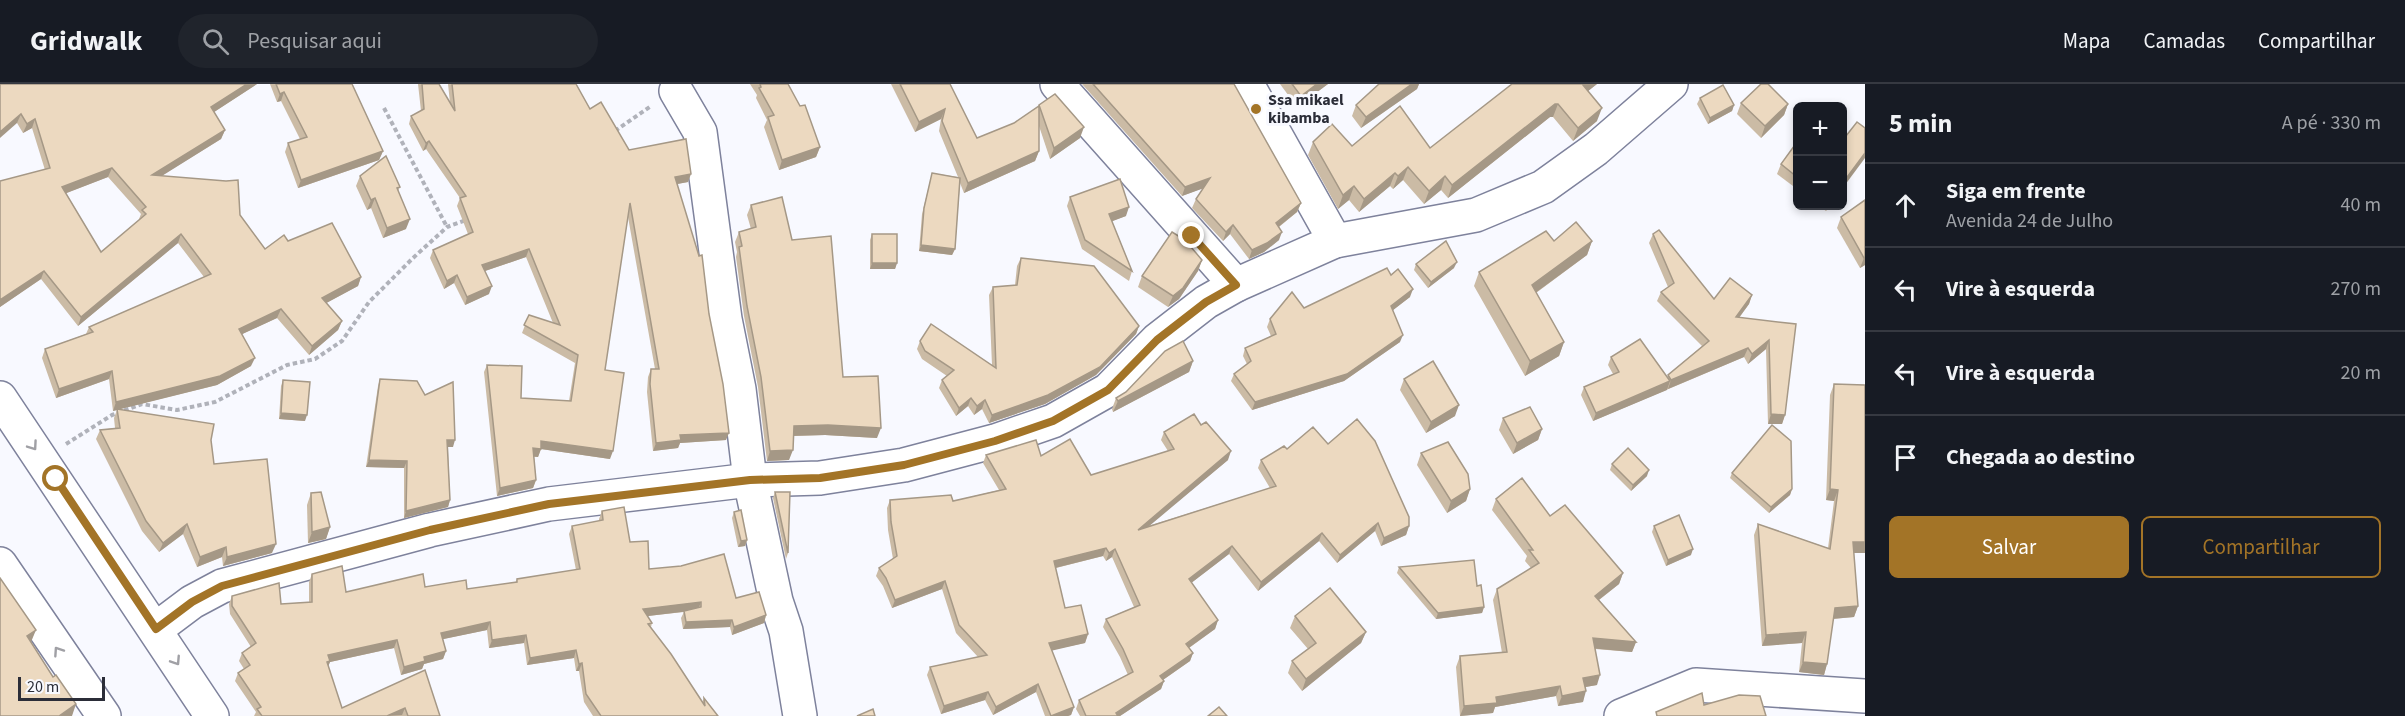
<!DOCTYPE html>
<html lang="pt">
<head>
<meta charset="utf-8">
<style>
  :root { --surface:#171b24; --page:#20242c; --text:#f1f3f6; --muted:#9ea1a6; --line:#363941; --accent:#a37427 }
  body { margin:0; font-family:"Source Sans 3",sans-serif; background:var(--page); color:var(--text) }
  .controls { position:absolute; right:18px; top:18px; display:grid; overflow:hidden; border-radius:9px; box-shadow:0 3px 9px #0003 }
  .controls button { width:54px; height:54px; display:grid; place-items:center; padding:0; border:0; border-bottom:2px solid var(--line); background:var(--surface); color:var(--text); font:30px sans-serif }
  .scale { position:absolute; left:18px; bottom:15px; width:87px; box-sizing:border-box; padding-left:6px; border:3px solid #2b2d38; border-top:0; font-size:16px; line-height:21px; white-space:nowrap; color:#2b2d38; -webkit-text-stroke:4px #f8f9ff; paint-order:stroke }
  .stop { position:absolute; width:18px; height:18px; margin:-14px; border:4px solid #a37427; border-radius:50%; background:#fff }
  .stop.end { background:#a37427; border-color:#fff; box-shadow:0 2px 6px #0008 }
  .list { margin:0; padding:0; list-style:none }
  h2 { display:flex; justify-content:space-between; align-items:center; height:78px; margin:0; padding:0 24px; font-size:26px }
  h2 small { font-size:20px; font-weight:400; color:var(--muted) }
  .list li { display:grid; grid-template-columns:39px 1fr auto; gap:18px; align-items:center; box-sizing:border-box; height:84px; padding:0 24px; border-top:2px solid var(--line) }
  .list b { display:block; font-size:22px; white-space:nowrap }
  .list p { margin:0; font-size:20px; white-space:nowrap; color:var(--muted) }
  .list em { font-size:20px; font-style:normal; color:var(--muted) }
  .actions { display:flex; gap:12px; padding:18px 24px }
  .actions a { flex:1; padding:14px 0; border:2px solid var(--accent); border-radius:9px; text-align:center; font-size:21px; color:var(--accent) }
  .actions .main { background:var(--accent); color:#fff }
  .icon { flex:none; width:33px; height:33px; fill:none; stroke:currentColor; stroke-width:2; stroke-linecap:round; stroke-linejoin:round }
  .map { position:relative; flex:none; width:1865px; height:632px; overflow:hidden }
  header { display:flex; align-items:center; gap:36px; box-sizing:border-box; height:84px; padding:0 30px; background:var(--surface); border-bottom:2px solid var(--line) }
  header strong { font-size:28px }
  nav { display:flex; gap:33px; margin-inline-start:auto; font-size:21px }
  .search { width:420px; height:54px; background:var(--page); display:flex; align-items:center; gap:15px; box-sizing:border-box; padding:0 21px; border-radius:33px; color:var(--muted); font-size:22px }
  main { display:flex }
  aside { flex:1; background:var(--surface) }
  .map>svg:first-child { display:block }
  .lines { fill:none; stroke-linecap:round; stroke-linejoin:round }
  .minor-casing { stroke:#7e829c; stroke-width:36 }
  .tertiary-casing { stroke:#7e829c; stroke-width:36 }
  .path { stroke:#b0b2ba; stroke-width:4; stroke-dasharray:4.5 3; stroke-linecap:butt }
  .minor { stroke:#fff; stroke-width:33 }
  .tertiary { stroke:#fff; stroke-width:33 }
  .wall { fill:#cbbba5; fill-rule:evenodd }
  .shaded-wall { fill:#a59886 }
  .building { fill:#ecd9c0; stroke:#a59886; stroke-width:1.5; fill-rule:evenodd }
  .oneway { stroke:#a0a0a5 }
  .route { stroke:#a37427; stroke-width:8 }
  .poi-dot { fill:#a37427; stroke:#f8f9ff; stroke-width:2 }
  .labels { text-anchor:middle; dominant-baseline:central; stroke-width:6; stroke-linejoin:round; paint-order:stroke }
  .poi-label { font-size:16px; font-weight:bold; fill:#2b2d38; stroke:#f8f9ff; text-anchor:start }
</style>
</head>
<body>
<header>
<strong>Gridwalk</strong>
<div class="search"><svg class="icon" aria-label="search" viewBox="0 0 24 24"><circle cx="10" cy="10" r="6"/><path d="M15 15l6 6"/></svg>Pesquisar aqui</div>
<nav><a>Mapa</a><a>Camadas</a><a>Compartilhar</a></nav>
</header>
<main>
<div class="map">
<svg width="1865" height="632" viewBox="0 0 1865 632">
  <rect width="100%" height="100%" fill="#f8f9ff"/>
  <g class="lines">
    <defs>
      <g id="minor">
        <path d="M 1057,0 L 1236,201"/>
        <path d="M 1247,0 L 1335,157"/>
        <path d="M 676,7 L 700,48 L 725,235 L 739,305 L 750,396 L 776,517 L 786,547 L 800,632"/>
        <path d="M 156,545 L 192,518 L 222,502 L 430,446 L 549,420 L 750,396 L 820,394 L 904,381 L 995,357 L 1053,337 L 1108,306 L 1157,256 L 1206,218 L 1236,201 L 1335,157 L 1476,131 L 1543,103 L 1596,65 L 1671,0"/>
        <path d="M 1621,632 L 1696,601 L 1865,612"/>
      </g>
      <g id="tertiary">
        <path d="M 0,314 L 212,632"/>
        <path d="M 0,480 L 104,632"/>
      </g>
    </defs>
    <use href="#minor" class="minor-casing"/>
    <use href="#tertiary" class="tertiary-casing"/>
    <g class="path">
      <path d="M 384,24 L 447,143"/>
      <path d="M 615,47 L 651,22"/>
      <path d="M 66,360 L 112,331 L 142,320 L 177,326 L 215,318 L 287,281 L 315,275 L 342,257 L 369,218 L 413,174 L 447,143 L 466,136"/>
    </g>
    <use href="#minor" class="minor"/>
    <use href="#tertiary" class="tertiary"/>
  </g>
  <g class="wall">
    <path d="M 0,0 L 257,0 L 214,28 L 225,46 L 221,55 L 161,92 L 240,131 L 265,165 L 288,157 L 361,193 L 358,202 L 326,219 L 342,237 L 338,246 L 309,271 L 277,234 L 242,250 L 251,282 L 217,301 L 119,325 L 211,356 L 214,380 L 272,469 L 223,482 L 222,473 L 197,483 L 183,450 L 159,468 L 142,447 L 96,355 L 100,346 L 115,344 L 114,334 L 117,326 L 113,327 L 109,295 L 56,314 L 42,274 L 45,265 L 86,250 L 89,243 L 204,193 L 178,159 L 78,242 L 41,195 L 0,223 L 0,97 L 45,86 L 32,44 L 23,49 L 17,39 ZM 108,93 L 141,130 L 139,135 L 140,135 L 101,168 L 66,109 Z"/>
    <path d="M 270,0 L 352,0 L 383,67 L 379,76 L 298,104 L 285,68 L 288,59 L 300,55 L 281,17 L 277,18 Z"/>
    <path d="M 418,0 L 439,0 L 450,19 L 448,0 L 576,0 L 590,25 L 629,66 L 688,98 L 677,100 L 726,356 L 680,359 L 678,364 L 653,367 L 647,308 L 648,293 L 651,285 L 655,285 L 628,133 L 605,286 L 610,375 L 541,365 L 538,373 L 534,373 L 536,396 L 533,404 L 497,412 L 484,288 L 487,281 L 521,314 L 569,317 L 575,279 L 522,249 L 529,231 L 553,239 L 526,173 L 485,187 L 489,210 L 465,221 L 454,199 L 444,205 L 430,174 L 433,166 L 468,150 L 457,122 L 460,114 L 426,65 L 423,67 L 409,40 L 411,32 L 421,27 Z"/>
    <path d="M 750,0 L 788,0 L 820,63 L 816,73 L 779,86 L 764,43 L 767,36 L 756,14 L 757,11 Z"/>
    <path d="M 891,0 L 950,0 L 977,54 L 1014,39 L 1039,23 L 1039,21 L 1080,54 L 1050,75 L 1039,42 L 1039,67 L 1035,77 L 964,109 L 960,99 L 955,165 L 952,171 L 919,167 L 922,130 L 932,89 L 958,93 L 939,47 L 941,35 L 915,48 Z"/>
    <path d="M 1082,0 L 1234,0 L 1301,119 L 1297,128 L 1279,143 L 1279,156 L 1264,168 L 1249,175 L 1230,150 L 1223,157 L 1192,124 L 1196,115 L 1203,104 L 1182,112 Z"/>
    <path d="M 1280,0 L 1328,0 L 1297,23 Z"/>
    <path d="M 1379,0 L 1419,0 L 1417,5 L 1361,44 L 1352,32 L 1356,21 Z"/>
    <path d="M 1512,0 L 1597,0 L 1588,7 L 1597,37 L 1573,57 L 1553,33 L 1550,33 L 1448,114 L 1441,106 L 1424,120 L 1403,96 L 1393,105 L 1390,102 L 1359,128 L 1349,116 L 1338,125 L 1308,71 L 1313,58 L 1352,62 L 1430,64 Z"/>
    <path d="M 1700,14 L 1734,21 L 1732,27 L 1708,40 L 1697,20 Z"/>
    <path d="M 1741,19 L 1788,20 L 1784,31 L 1761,54 L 1737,30 Z"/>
    <path d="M 1797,58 L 1797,105 L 1777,90 L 1781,80 Z"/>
    <path d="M 360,92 L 400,103 L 398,107 L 406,145 L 383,154 L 371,124 L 367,126 L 356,102 Z"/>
    <path d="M 1070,113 L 1126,132 L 1112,137 L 1132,187 L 1129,197 L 1082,165 L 1067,122 Z"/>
    <path d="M 1865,116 L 1865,181 L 1860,184 L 1837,144 L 1841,133 Z"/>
    <path d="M 751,121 L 792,156 L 843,293 L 877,354 L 825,351 L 793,352 L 789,376 L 767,377 L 758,303 L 744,232 L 736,173 L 737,168 L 735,158 L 739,148 L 751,145 L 747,131 Z"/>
    <path d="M 1819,122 L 1831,122 L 1826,127 Z"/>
    <path d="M 872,150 L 897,179 L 895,185 L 870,185 L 870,156 Z"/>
    <path d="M 1653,150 L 1714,215 L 1752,211 L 1749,220 L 1739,234 L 1796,240 L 1785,331 L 1782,340 L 1768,340 L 1766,265 L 1748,280 L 1744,273 L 1593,337 L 1581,311 L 1584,303 L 1613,290 L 1608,281 L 1611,273 L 1667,294 L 1668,291 L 1702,262 L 1657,217 L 1661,208 L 1668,203 L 1649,159 Z"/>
    <path d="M 1554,157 L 1592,157 L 1587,171 L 1536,209 L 1564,258 L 1559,272 L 1525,292 L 1474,202 L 1479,188 Z"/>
    <path d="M 1021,174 L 1139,242 L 1136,250 L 1096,291 L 1045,320 L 989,339 L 982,325 L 974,331 L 968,322 L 956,332 L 939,304 L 942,296 L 947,292 L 922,275 L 917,265 L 920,257 L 992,281 L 989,211 L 993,203 L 1015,201 L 1017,182 Z"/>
    <path d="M 1202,176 L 1198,187 L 1179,215 L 1168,223 L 1138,203 L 1142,192 Z"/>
    <path d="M 1416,180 L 1454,184 L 1428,204 L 1414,186 Z"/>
    <path d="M 1391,191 L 1410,213 L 1393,226 L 1400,258 L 1344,297 L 1252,326 L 1231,297 L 1234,290 L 1247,280 L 1243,272 L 1245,264 L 1271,252 L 1267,243 L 1270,235 L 1304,224 Z"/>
    <path d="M 1193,277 L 1189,288 L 1113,328 L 1112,325 L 1116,314 Z"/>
    <path d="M 380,295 L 453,363 L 448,363 L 450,416 L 448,423 L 404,434 L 404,384 L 366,383 L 378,302 Z"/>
    <path d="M 1404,295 L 1455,332 L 1426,349 L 1400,306 Z"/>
    <path d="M 283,296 L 305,337 L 279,335 L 281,302 Z"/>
    <path d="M 1834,300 L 1865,469 L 1853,469 L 1858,522 L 1854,533 L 1833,535 L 1827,580 L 1824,591 L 1799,588 L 1802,559 L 1762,562 L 1754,451 L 1758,440 L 1828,464 L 1834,417 L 1826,416 L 1830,311 Z"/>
    <path d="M 1503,334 L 1542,345 L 1538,356 L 1513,370 L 1499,346 Z"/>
    <path d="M 1201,341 L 1228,376 L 1148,442 L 1270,404 L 1258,384 L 1261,376 L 1287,365 L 1328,360 L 1409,442 L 1406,451 L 1381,462 L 1375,447 L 1337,479 L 1319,457 L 1258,507 L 1229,470 L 1191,499 L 1218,536 L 1215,545 L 1189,564 L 1193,569 L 1190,577 L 1163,596 L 1164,597 L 1161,605 L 1120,632 L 1080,632 L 1076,625 L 1079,616 L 1128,591 L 1120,573 L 1103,543 L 1106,535 L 1134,523 L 1112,473 L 1106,477 L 1103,472 L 1056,484 L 1065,524 L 1088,550 L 1085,559 L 1051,566 L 1074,623 L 1071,631 L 1068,632 L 1045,632 L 1036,608 L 993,631 L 985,616 L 941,630 L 927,591 L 930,583 L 978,573 L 956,549 L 942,505 L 892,524 L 883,502 L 876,492 L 879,484 L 893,475 L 888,446 L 887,424 L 890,416 L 953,417 L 999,406 L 983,379 L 986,371 L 1041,372 L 1091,391 L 1168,367 L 1161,356 L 1164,348 Z"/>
    <path d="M 1421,369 L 1470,405 L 1466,417 L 1447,429 L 1417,381 Z"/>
    <path d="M 1612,380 L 1647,392 L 1631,407 L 1610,386 Z"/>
    <path d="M 1732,389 L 1792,405 L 1790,411 L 1769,429 L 1730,394 Z"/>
    <path d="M 775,408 L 788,469 L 786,475 L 773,414 Z"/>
    <path d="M 311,409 L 330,443 L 326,455 L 308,459 L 307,421 Z"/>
    <path d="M 1496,415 L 1550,432 L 1623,489 L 1619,500 L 1599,516 L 1636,558 L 1632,568 L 1595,565 L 1597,601 L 1585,603 L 1583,618 L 1558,622 L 1556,612 L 1495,623 L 1493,629 L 1460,632 L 1456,583 L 1460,572 L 1502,569 L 1493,516 L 1497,505 L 1531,484 L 1525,477 L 1527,472 L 1492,426 Z"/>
    <path d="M 602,427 L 630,458 L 649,485 L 736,514 L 766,531 L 764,539 L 732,551 L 730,543 L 683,545 L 681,534 L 684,528 L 647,532 L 652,539 L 651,543 L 702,619 L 704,614 L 718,632 L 593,632 L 584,618 L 579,587 L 576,587 L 574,574 L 527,581 L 524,559 L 489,564 L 487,546 L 443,555 L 446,567 L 443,575 L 424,580 L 422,585 L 401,591 L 394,564 L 330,578 L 328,582 L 342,624 L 425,586 L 440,632 L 254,632 L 256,628 L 235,597 L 238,589 L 244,585 L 239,577 L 242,569 L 251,563 L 230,530 L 229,520 L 232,512 L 281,520 L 309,518 L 309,498 L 312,490 L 346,508 L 425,503 L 467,505 L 515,499 L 517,495 L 576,486 L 569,450 L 572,442 L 599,437 L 599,435 Z"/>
    <path d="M 734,428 L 747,456 L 745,462 L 738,463 L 732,434 Z"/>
    <path d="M 1654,442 L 1691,471 L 1666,482 L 1652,448 Z"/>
    <path d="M 1399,483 L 1477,502 L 1484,523 L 1482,529 L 1436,535 L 1397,489 Z"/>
    <path d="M 1295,532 L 1366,548 L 1361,559 L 1302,607 L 1288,589 L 1292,577 L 1308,565 L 1290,544 Z"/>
  </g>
  <g class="shaded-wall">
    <path d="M 247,0 L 257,0 L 208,32 L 211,23 Z"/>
    <path d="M 1317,0 L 1328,0 L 1297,23 L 1301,12 Z"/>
    <path d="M 1412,0 L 1419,0 L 1417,5 L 1361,44 L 1366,33 Z"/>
    <path d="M 1584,0 L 1597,0 L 1578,15 L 1583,1 Z"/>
    <path d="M 284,8 L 281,17 L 277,18 L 280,10 Z"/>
    <path d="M 1555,20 L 1558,20 L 1553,33 L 1550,33 L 1448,114 L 1452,101 Z"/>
    <path d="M 1788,20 L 1784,31 L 1761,54 L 1765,42 Z"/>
    <path d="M 1734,21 L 1732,27 L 1708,40 L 1710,34 Z"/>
    <path d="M 1602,24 L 1597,37 L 1573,57 L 1578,44 Z"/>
    <path d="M 945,25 L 941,35 L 915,48 L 919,38 Z"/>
    <path d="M 21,30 L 17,39 L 0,54 L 0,48 Z"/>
    <path d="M 35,35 L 32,44 L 23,49 L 27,40 Z"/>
    <path d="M 1084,43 L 1080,54 L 1050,75 L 1054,64 Z"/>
    <path d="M 225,46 L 221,55 L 149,100 L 152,91 Z"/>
    <path d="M 429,57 L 426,65 L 423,67 L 426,59 Z"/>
    <path d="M 820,63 L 816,73 L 779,86 L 782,76 Z"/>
    <path d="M 383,67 L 379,76 L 298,104 L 301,96 Z"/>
    <path d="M 1039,67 L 1035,77 L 964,109 L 968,99 Z"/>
    <path d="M 1865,69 L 1865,74 L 1842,105 L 1842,100 Z"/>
    <path d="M 1408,83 L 1403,96 L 1393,105 L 1398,92 Z"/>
    <path d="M 112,84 L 108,93 L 59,112 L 62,103 Z"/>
    <path d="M 1395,89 L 1390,102 L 1359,128 L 1364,115 Z"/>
    <path d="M 691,90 L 688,98 L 672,101 L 675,93 Z"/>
    <path d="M 1445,92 L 1441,106 L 1424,120 L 1429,107 Z"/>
    <path d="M 1210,94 L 1207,103 L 1182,112 L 1185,103 Z"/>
    <path d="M 1354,102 L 1349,116 L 1338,125 L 1343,111 Z"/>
    <path d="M 375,114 L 371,124 L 367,126 L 371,116 Z"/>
    <path d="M 1301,119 L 1297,128 L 1272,148 L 1276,139 Z"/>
    <path d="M 1129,123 L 1126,132 L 1105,140 L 1109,130 Z"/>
    <path d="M 410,135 L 406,145 L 383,154 L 387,144 Z"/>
    <path d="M 1233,141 L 1230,150 L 1223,157 L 1226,148 Z"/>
    <path d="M 1282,148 L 1279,156 L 1264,168 L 1249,175 L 1252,166 Z"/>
    <path d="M 181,150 L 178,159 L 78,242 L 81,233 Z"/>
    <path d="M 1592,157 L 1587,171 L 1527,215 L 1532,201 Z"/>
    <path d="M 921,161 L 955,165 L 952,171 L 919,167 Z"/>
    <path d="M 529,165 L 526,173 L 479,189 L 482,181 Z"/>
    <path d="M 1865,173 L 1865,181 L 1860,184 L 1864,174 Z"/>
    <path d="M 1202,176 L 1198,187 L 1179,215 L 1168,223 L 1173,212 Z"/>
    <path d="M 1457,178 L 1454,184 L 1428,204 L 1431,198 Z"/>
    <path d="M 872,179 L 897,179 L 895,185 L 870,185 Z"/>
    <path d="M 44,187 L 41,195 L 0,223 L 0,216 Z"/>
    <path d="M 457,191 L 454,199 L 444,205 L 447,197 Z"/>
    <path d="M 361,193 L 358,202 L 319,223 L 322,214 Z"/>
    <path d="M 492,202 L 489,210 L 465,221 L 467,213 Z"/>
    <path d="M 1413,205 L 1410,213 L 1388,230 L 1391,222 Z"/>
    <path d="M 1752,211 L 1749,220 L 1732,243 L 1736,233 Z"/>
    <path d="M 281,225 L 277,234 L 236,253 L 239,245 Z"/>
    <path d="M 342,237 L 338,246 L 309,271 L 312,262 Z"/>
    <path d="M 1139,242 L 1136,250 L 1096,291 L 1045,320 L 989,339 L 992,331 Z"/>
    <path d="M 1403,251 L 1400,258 L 1344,297 L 1252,326 L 1255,318 Z"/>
    <path d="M 1769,256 L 1766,265 L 1748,280 L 1752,270 Z"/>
    <path d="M 1564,258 L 1559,272 L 1525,292 L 1530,277 Z"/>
    <path d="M 1748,264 L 1744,273 L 1668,305 L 1671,296 Z"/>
    <path d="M 255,274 L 251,282 L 217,301 L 113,327 L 116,318 Z"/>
    <path d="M 1193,277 L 1189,288 L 1113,328 L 1118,317 Z"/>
    <path d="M 112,287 L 109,295 L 56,314 L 59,305 Z"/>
    <path d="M 1670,297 L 1667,306 L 1593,337 L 1596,329 Z"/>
    <path d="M 971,314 L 968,322 L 956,332 L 959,324 Z"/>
    <path d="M 985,316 L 982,325 L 974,331 L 977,322 Z"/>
    <path d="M 1459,321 L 1455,332 L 1426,349 L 1431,338 Z"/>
    <path d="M 281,329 L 307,331 L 305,337 L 279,335 Z"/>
    <path d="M 1771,330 L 1785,331 L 1782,340 L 1768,340 Z"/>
    <path d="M 828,341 L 881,344 L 877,354 L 825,351 L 790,352 L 794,342 Z"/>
    <path d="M 1542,345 L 1538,356 L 1513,370 L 1517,359 Z"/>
    <path d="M 729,349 L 726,356 L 680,359 L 678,364 L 653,367 L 656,359 L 680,351 Z"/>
    <path d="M 447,356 L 455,356 L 453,363 L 445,363 Z"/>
    <path d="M 541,357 L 613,367 L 610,375 L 541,365 L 538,373 L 530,372 L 533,364 Z"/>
    <path d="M 793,366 L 789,376 L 767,377 L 770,367 Z"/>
    <path d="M 1231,367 L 1228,376 L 1135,454 L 1138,446 Z"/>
    <path d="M 369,376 L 407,377 L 404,384 L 366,383 Z"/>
    <path d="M 1649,386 L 1647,392 L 1631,407 L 1633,401 Z"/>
    <path d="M 536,396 L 533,404 L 497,412 L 500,404 Z"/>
    <path d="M 1470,405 L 1466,417 L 1447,429 L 1451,417 Z"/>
    <path d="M 1792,405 L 1790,411 L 1769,429 L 1771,423 Z"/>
    <path d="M 1830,405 L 1838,406 L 1834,417 L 1826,416 Z"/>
    <path d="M 450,416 L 448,423 L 404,434 L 406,427 Z"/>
    <path d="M 1378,439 L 1375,447 L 1337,479 L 1340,471 Z"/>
    <path d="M 187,440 L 183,450 L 159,468 L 163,459 Z"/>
    <path d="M 1409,442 L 1406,451 L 1381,462 L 1384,454 Z"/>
    <path d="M 330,443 L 326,455 L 308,459 L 312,448 Z"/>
    <path d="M 1322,449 L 1319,457 L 1258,507 L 1261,498 Z"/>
    <path d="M 747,456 L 745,462 L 738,463 L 741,457 Z"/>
    <path d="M 1853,458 L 1865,458 L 1865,469 L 1849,469 Z"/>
    <path d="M 276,460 L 272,469 L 223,482 L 227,473 Z"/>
    <path d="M 1232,462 L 1229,470 L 1186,503 L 1189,495 Z"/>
    <path d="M 226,463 L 222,473 L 197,483 L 200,473 Z"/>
    <path d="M 1106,464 L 1103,472 L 1051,485 L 1054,477 Z"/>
    <path d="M 1115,465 L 1112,473 L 1106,477 L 1109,469 Z"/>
    <path d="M 1693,465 L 1691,471 L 1666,482 L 1668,476 Z"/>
    <path d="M 1623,489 L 1619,500 L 1591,522 L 1595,512 Z"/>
    <path d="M 945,497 L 942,505 L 892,524 L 895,516 Z"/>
    <path d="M 701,518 L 698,526 L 640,533 L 643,525 Z"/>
    <path d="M 1858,522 L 1854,533 L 1831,535 L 1835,524 Z"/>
    <path d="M 1484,523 L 1482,529 L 1436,535 L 1438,529 Z"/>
    <path d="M 766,531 L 764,539 L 732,551 L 734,543 Z"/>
    <path d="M 732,536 L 730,543 L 683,545 L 686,538 Z"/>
    <path d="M 1218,536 L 1215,545 L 1183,568 L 1186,560 Z"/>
    <path d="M 490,538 L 487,546 L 439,556 L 441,549 Z"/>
    <path d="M 36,546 L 31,558 L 27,552 Z"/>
    <path d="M 1366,548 L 1361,559 L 1302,607 L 1306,595 Z"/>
    <path d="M 1806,548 L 1802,559 L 1762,562 L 1766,551 Z"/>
    <path d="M 1088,550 L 1085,559 L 1046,568 L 1049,559 Z"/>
    <path d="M 526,551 L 524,559 L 489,564 L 492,556 Z"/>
    <path d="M 1593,554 L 1636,558 L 1632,568 L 1589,564 Z"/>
    <path d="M 397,556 L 394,564 L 330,578 L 327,585 L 328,571 Z"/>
    <path d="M 576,566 L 574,574 L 527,581 L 530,574 Z"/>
    <path d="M 446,567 L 443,575 L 424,580 L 422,585 L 401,591 L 404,583 L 424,573 Z"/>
    <path d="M 1193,569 L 1190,577 L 1157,600 L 1160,592 Z"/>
    <path d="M 1803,578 L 1827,580 L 1824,591 L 1799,588 Z"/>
    <path d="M 582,579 L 579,587 L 576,587 L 579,580 Z"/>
    <path d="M 1600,591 L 1597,601 L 1580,604 L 1583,594 Z"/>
    <path d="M 1164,597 L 1161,605 L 1120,632 L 1114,632 L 1116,629 Z"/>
    <path d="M 1038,600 L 1036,608 L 993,631 L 996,623 Z"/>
    <path d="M 1560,602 L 1556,612 L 1495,623 L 1493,629 L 1460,632 L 1464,622 L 1496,613 Z"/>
    <path d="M 1586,607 L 1583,618 L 1558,622 L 1562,612 Z"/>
    <path d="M 988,608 L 985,616 L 941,630 L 944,622 Z"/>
    <path d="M 76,620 L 72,632 L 59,632 Z"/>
    <path d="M 1074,623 L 1071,631 L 1068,632 L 1051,632 Z"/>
    <path d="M 405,624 L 402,631 L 387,632 Z"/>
  </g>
  <g class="building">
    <path d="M 0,0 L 247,0 L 211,23 L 225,46 L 152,91 L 226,97 L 238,96 L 240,131 L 265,165 L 284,151 L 288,157 L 332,139 L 361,193 L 322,214 L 342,237 L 312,262 L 281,225 L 239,245 L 255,274 L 220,292 L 116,318 L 112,287 L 59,305 L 45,265 L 93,248 L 89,243 L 211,190 L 181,150 L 81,233 L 44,187 L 0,216 L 0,97 L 50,84 L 35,35 L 27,40 L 21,30 L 0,48 ZM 112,84 L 146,123 L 142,126 L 146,130 L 101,168 L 62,103 Z"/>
    <path d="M 276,0 L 352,0 L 383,67 L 301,96 L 288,59 L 307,53 L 284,8 L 280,10 Z"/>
    <path d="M 422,0 L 439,0 L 455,27 L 452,0 L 576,0 L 590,25 L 601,18 L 629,66 L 686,55 L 691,90 L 675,93 L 699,172 L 702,171 L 709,230 L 723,300 L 729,349 L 680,351 L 681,356 L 656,359 L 650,300 L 651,285 L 659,285 L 630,119 L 605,286 L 624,289 L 613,367 L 541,357 L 541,365 L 533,364 L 536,396 L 500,404 L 487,281 L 522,282 L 521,314 L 571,317 L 578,271 L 524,241 L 529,231 L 560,241 L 529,165 L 482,181 L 492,202 L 467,213 L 457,191 L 447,197 L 433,166 L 473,148 L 460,114 L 466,112 L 429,57 L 426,59 L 411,32 L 424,25 Z"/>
    <path d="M 760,0 L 788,0 L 800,22 L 805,21 L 820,63 L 782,76 L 768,33 L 774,31 L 759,4 L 761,3 Z"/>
    <path d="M 900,0 L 950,0 L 977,54 L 1014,39 L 1039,22 L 1039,67 L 968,99 L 942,37 L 945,25 L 919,38 Z"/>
    <path d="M 1093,0 L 1234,0 L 1301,119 L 1276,139 L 1282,148 L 1267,159 L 1252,166 L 1233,141 L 1226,148 L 1196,115 L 1210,94 L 1185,103 Z"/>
    <path d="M 1292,0 L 1317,0 L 1301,12 Z"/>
    <path d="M 1379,0 L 1412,0 L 1366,33 L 1356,21 Z"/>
    <path d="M 1512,0 L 1584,0 L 1583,1 L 1602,24 L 1578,44 L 1558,20 L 1555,20 L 1452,101 L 1445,92 L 1429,107 L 1408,83 L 1398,92 L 1395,89 L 1364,115 L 1354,102 L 1343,111 L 1313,58 L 1332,40 L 1352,62 L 1400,22 L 1430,64 Z"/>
    <path d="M 1761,0 L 1768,0 L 1788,20 L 1765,42 L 1741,19 Z"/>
    <path d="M 1723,1 L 1734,21 L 1710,34 L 1700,14 Z"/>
    <path d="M 1055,10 L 1084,43 L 1054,64 L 1039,21 Z"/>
    <path d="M 1857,38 L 1865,44 L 1865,69 L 1842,100 L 1842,57 Z"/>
    <path d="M 1797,58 L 1797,93 L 1781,80 Z"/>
    <path d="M 386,72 L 400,103 L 397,104 L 410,135 L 387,144 L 375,114 L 371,116 L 360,92 Z"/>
    <path d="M 932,89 L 960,94 L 955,165 L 921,161 L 924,124 Z"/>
    <path d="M 1120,95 L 1129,123 L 1109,130 L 1132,187 L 1085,156 L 1070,113 Z"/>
    <path d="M 782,113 L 792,156 L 831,152 L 843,293 L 878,292 L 881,344 L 828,341 L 794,342 L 793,366 L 770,367 L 761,293 L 747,222 L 739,163 L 742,162 L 739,148 L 756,143 L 751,121 Z"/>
    <path d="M 1865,116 L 1865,173 L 1864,174 L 1841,133 Z"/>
    <path d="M 1576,138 L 1592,157 L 1532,201 L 1564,258 L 1530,277 L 1479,188 L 1546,147 L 1554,157 Z"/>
    <path d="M 1659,146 L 1714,215 L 1730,194 L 1752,211 L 1736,233 L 1796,240 L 1785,331 L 1771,330 L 1769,256 L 1752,270 L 1748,264 L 1671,296 L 1668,291 L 1709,257 L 1661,208 L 1674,199 L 1653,150 Z"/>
    <path d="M 1172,148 L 1185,156 L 1202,176 L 1183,204 L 1173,212 L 1142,192 Z"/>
    <rect x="872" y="150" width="25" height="29"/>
    <path d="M 1446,157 L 1457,178 L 1431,198 L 1416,180 Z"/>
    <path d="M 1021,174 L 1094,182 L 1139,242 L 1100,283 L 1048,311 L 992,331 L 985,316 L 977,322 L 971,314 L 959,324 L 942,296 L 954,286 L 925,267 L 920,257 L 931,240 L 996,284 L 993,203 L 1017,201 Z"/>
    <path d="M 1387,184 L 1391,191 L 1398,185 L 1413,205 L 1391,222 L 1403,251 L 1347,290 L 1255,318 L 1234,290 L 1251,277 L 1245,264 L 1276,250 L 1270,235 L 1292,208 L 1304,224 Z"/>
    <path d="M 1640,255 L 1670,297 L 1596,329 L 1584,303 L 1619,288 L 1611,273 Z"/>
    <path d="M 1183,257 L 1193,277 L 1118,317 L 1116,314 L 1126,308 L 1165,267 Z"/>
    <path d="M 1433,277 L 1459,321 L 1431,338 L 1404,295 Z"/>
    <path d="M 380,295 L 417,297 L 425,311 L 453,298 L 455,356 L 447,356 L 450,416 L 406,427 L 407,377 L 369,376 Z"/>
    <path d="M 283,296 L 310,298 L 307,331 L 281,329 Z"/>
    <path d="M 1834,300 L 1865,301 L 1865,458 L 1853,458 L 1858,522 L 1835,524 L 1827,580 L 1803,578 L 1806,548 L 1766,551 L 1758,440 L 1830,465 L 1838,406 L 1830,405 Z"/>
    <path d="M 1530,323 L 1542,345 L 1517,359 L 1503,334 Z"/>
    <path d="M 117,325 L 214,340 L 211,356 L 214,380 L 267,375 L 276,460 L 227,473 L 226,463 L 200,473 L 187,440 L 163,459 L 146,437 L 100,346 L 120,344 Z"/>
    <path d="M 1194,330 L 1201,341 L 1206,338 L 1231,367 L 1138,446 L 1276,402 L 1261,376 L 1284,362 L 1287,365 L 1313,343 L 1328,360 L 1357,335 L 1375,357 L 1409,433 L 1409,442 L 1384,454 L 1378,439 L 1340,471 L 1322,449 L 1261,498 L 1232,462 L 1189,495 L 1218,536 L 1186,560 L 1193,569 L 1160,592 L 1164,597 L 1116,629 L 1118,632 L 1086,632 L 1079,616 L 1133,588 L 1123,565 L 1106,535 L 1140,521 L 1115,465 L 1109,469 L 1106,464 L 1054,477 L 1065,524 L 1081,521 L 1088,550 L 1049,559 L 1074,623 L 1051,632 L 1038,600 L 996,623 L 988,608 L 944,622 L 930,583 L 987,571 L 959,541 L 945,497 L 895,516 L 886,494 L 879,484 L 897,472 L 891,438 L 890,416 L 951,411 L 953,417 L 1006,405 L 986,371 L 1036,356 L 1041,372 L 1070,355 L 1091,391 L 1174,365 L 1164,348 Z"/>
    <path d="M 1772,341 L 1791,357 L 1792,405 L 1771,423 L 1732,389 Z"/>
    <path d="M 1448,358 L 1468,390 L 1470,405 L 1451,417 L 1421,369 Z"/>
    <path d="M 1628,364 L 1649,386 L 1633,401 L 1612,380 Z"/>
    <path d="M 1522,394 L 1550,432 L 1565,421 L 1623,489 L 1595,512 L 1636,558 L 1593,554 L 1600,591 L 1583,594 L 1586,607 L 1562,612 L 1560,602 L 1496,613 L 1497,619 L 1464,622 L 1460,572 L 1507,568 L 1497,505 L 1539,479 L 1529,466 L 1533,466 L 1496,415 Z"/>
    <path d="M 321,408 L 330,443 L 312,448 L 311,409 Z"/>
    <path d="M 775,408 L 790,408 L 788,469 Z"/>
    <path d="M 624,423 L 630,458 L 648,457 L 649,485 L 681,482 L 724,470 L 736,514 L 759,508 L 766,531 L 734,543 L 732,536 L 686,538 L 684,527 L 701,523 L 701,518 L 643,525 L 652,539 L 648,540 L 671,570 L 705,622 L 704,614 L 718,632 L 601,632 L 586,610 L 582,579 L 579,580 L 576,566 L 530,574 L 526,551 L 492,556 L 490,538 L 441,549 L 446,567 L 424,573 L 425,577 L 404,583 L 397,556 L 328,571 L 330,577 L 327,578 L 342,624 L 425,586 L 440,632 L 408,632 L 405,624 L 387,632 L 262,632 L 257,625 L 261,623 L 238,589 L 250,581 L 242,569 L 256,559 L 232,522 L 232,512 L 279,499 L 281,520 L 312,518 L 312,490 L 342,482 L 346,508 L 423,490 L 425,503 L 466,496 L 467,505 L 517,498 L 517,495 L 580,485 L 572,442 L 603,436 L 602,427 Z"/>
    <path d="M 741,426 L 747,456 L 741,457 L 734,428 Z"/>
    <path d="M 1679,431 L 1693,465 L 1668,476 L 1654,442 Z"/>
    <path d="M 1474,476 L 1477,502 L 1481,501 L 1484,523 L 1438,529 L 1399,483 Z"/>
    <path d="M 0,494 L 36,546 L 27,552 L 53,593 L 56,591 L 76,620 L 59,632 L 0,632 Z"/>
    <path d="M 1330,504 L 1366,548 L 1306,595 L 1292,577 L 1316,559 L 1295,532 Z"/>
    <path d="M 1702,609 L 1704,621 L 1739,611 L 1760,612 L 1766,632 L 1657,632 L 1656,628 Z"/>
    <path d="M 1219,623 L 1227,632 L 1208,632 Z"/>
    <path d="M 873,625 L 875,632 L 857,632 Z"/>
  </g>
  <defs><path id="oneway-chevron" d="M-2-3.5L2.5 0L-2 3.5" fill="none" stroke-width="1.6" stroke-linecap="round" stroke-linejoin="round" transform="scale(1.5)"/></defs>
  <g class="oneway">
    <use href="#oneway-chevron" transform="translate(33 362) rotate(55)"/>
    <use href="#oneway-chevron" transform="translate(58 567) rotate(-124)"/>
    <use href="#oneway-chevron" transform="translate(176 577) rotate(57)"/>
  </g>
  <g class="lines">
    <path class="route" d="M 56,395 L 156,545 L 192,518 L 222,502 L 430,446 L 549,420 L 750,396 L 820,394 L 904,381 L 995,357 L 1053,337 L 1108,306 L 1157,256 L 1206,218 L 1236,201 L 1192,152"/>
  </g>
  <circle class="poi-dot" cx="1256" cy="25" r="6"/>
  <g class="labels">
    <g class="poi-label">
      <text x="1268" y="16">Ssa mikael<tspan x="1268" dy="18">kibamba</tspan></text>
    </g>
  </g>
</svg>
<div class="controls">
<button>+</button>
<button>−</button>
</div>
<div class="scale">20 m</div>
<div class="stop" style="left:56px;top:395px"></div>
<div class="stop end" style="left:1192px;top:152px"></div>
</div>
<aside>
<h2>5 min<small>A pé · 330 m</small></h2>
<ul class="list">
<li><svg class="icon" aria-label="ahead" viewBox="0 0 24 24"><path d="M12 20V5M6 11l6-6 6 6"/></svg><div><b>Siga em frente</b><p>Avenida 24 de Julho</p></div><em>40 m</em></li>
<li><svg class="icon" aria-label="left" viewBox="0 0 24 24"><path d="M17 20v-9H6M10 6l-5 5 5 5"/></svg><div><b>Vire à esquerda</b></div><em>270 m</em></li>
<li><svg class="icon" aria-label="left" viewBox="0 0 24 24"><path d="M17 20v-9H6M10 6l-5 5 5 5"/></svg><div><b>Vire à esquerda</b></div><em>20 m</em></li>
<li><svg class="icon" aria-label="arrive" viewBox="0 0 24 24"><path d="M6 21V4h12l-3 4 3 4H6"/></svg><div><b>Chegada ao destino</b></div></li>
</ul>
<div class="actions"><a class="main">Salvar</a><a>Compartilhar</a></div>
</aside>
</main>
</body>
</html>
